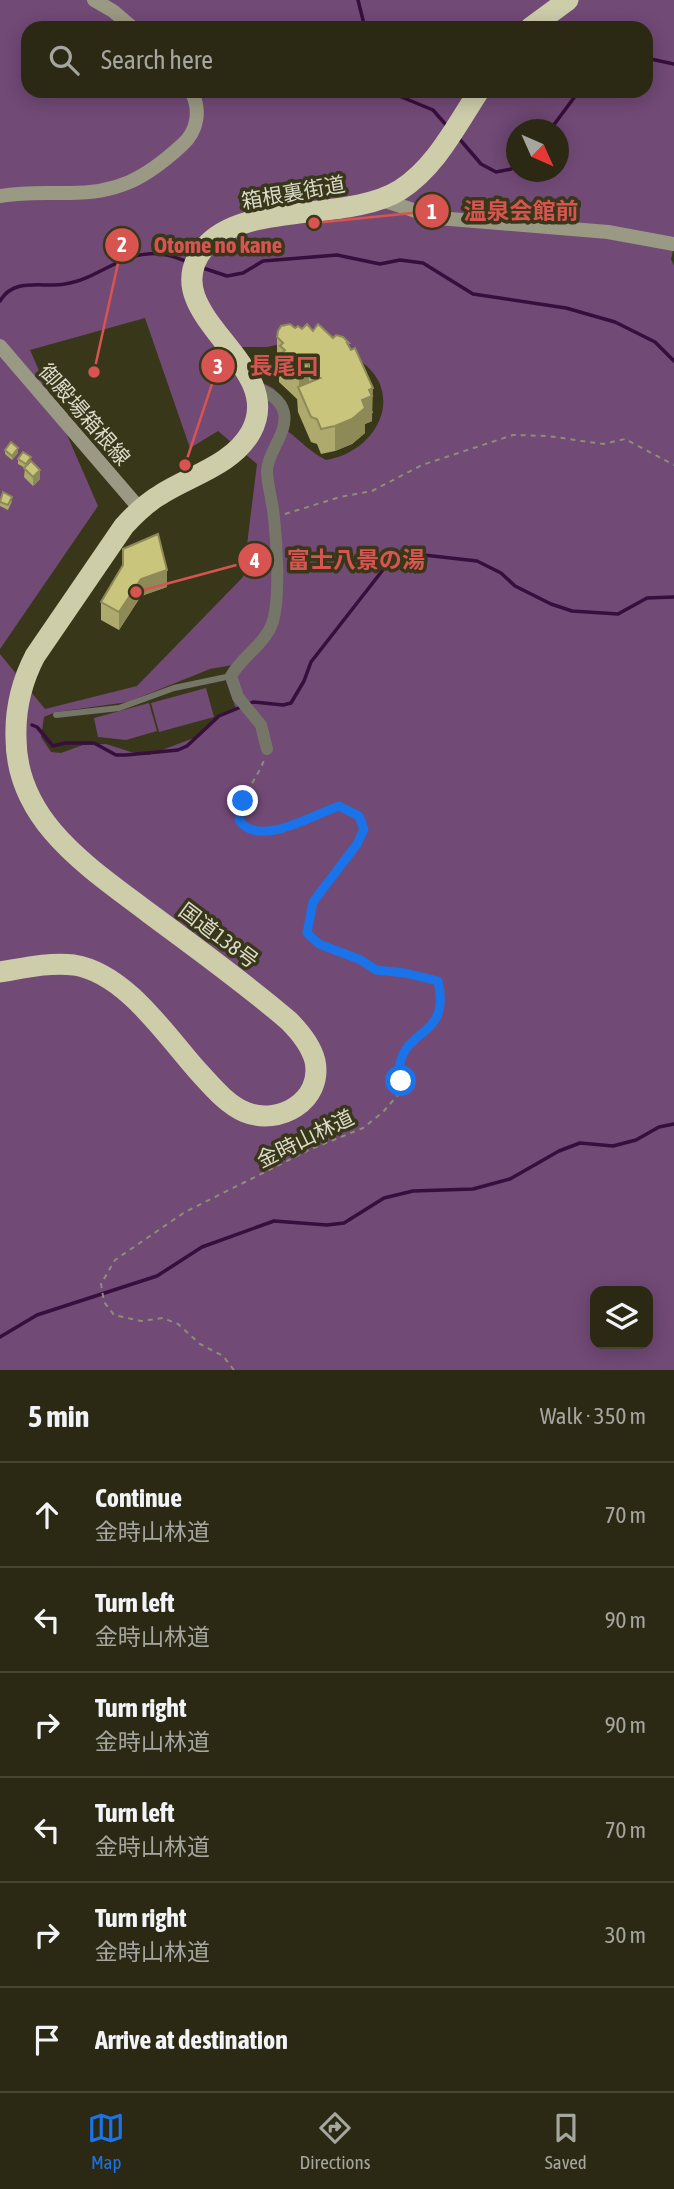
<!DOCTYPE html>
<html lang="en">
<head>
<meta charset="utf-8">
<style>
  :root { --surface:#2b2914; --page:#33311d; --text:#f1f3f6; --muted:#a6a6a0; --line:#474534; --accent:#1a73e8 }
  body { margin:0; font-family:"Asap Condensed","Noto Sans JP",sans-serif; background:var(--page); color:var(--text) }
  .controls { position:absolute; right:21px; bottom:21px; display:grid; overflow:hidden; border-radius:14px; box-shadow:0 4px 18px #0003 }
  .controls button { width:63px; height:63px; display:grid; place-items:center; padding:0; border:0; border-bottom:2px solid var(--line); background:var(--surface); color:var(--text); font:35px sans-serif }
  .compass { position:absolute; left:506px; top:119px; width:63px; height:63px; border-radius:50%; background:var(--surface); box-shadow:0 4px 18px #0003; rotate:135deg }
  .stop { position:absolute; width:21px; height:21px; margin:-16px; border:5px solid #1a73e8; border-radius:50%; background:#fff }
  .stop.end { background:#1a73e8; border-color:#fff; box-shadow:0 2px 7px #0008 }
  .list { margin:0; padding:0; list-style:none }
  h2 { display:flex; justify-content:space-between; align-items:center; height:91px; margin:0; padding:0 28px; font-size:30px }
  h2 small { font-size:23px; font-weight:400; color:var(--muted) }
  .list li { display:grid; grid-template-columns:46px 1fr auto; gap:21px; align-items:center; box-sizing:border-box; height:105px; padding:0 28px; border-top:2px solid var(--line) }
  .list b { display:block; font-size:26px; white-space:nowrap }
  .list p { margin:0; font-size:23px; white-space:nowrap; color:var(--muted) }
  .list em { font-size:23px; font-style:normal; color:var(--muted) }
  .icon { flex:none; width:38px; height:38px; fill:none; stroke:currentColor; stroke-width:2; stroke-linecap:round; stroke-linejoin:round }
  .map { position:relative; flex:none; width:674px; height:1370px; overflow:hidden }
  .search { position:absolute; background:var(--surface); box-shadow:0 4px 18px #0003; left:21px; right:21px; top:21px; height:77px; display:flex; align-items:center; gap:18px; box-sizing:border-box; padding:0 24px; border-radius:21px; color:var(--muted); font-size:26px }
  .sheet { height:721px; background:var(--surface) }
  nav { display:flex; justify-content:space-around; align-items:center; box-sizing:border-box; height:98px; border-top:2px solid var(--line); background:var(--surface); font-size:19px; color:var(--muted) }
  nav a { display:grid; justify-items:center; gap:4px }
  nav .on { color:var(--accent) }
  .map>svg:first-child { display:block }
  .green { fill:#714a76; fill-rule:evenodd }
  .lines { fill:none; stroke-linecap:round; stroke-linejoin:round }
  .stream { stroke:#370e3d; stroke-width:3.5 }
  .path { stroke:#8e8d77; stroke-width:2; stroke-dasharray:5 5; stroke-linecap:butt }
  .lane { stroke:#767668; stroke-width:6 }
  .street { stroke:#767668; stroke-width:12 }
  .secondary { stroke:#9a9983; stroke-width:14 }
  .highway { stroke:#cecdaa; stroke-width:21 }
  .wall { fill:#aea96c }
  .shaded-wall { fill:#8d8a58 }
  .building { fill:#cac57d; stroke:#8d8a58; stroke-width:2 }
  .route { stroke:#1a73e8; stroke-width:9 }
  .labels { text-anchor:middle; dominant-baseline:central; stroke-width:7; stroke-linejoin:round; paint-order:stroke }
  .street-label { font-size:21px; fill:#dadac9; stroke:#39371a }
  .leader { fill:none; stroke:#d75450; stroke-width:2.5 }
  .callout-dot { fill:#d75450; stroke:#39371a; stroke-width:2.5 }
  .mark-label { font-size:21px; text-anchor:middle; font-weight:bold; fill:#fff }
  .callout-label { font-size:23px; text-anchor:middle; font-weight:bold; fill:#d75450; stroke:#39371a; stroke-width:7; stroke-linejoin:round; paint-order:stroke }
</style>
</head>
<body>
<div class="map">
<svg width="674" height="1370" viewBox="0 0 674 1370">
  <rect width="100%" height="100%" fill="#39371a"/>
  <g class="green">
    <path d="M 0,0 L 674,0 L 674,247 L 671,259 L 674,266 L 674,1370 L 0,1370 L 0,654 L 45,709 L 137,686 L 243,577 L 257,464 L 218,431 L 190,448 L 145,318 L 30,350 L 98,506 L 0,649 ZM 28,28 L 646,28 L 646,91 L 28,91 ZM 516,130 L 558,130 L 558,172 L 516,172 ZM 294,341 C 311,345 338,348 352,356 C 409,386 381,451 326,460 C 311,453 300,440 286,430 L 285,401 L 273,388 L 261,382 L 260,374 L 241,347 L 267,347 ZM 233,665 L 226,681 L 236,709 L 214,719 L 199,736 L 149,755 L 131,752 L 106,744 L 83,745 L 61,753 L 51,752 L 41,737 L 44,717 L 56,712 L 128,702 L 210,669 ZM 595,1291 L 648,1291 L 648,1344 L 595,1344 Z"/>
    <path d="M 206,688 L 214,717 L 159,732 L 151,703 Z"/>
    <path d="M 149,703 L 157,731 L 126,740 L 98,737 L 94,718 Z"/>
  </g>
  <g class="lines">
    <g class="stream">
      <path d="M 358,0 L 365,28"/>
      <path d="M 646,58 L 674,64"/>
      <path d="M 387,91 L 433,110 L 447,126"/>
      <path d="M 550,130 L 579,91"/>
      <path d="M 457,136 L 481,164 L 496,172 L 511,169 L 516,165"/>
      <path d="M 203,268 L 227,276 L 243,273 L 263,261 L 337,255 L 380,264 L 400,260 L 423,263 L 473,294 L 566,308 L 615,322 L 655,342 L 674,361"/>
      <path d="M 0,301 C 14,277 41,288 65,284 C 95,280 117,256 147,254 C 163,252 175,257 190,263"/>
      <path d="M 32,725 L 37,727 L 53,746 L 65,743 L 94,743 L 116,755 L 126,755 L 178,750 L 187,746 L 219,716 L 253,702 L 283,705 L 291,703 L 304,681 L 311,662 L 393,557 L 415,554 L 477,561 L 501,573 L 515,586 L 551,604 L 572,611 L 618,614 L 647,598 L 674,597"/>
      <path d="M 0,1337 L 37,1315 L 157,1276 L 202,1247 L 274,1221 L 327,1225 L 344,1223 L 384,1198 L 413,1191 L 473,1189 L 510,1179 L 559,1151 L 580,1143 L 613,1146 L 636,1140 L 659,1127 L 674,1124"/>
    </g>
    <g class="path">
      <path d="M 285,514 L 340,497 L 372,491 L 422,465 L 513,435 L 548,436 L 603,444 L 625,439 L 674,465"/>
      <path d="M 234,1370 L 223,1356 L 200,1344 L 178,1324 L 163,1318 L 141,1321 L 114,1315 L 104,1302 L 101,1284 L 115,1260 L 185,1212 L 309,1150 L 363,1128 L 383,1112 L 398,1095 L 401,1081 L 400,1065 L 404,1051 L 440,1014 L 441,996 L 437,981 L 405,973 L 376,970 L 361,959 L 319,944 L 307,933 L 313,902 L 357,844 L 364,829 L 359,816 L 339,806 C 323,811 229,859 240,809 C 244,792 258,777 264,760"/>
    </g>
    <path class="lane" d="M 56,715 L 119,708 L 174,688 L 231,676"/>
    <path class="street" d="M 253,386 C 266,392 281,398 284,413 C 288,433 268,451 267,470 C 267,486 273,502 274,518 C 277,544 280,596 273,621 C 266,644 243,655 231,676 L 238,697 L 261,725 L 267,749"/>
    <g class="secondary">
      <path d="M 94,0 L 113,11 L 133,28"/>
      <path d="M 0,196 C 22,192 42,193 65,193 C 117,194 145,179 182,145 C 198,131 201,109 191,91"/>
      <path d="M 379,199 L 438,218 L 608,232 L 674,244"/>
      <path d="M 0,346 L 140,509"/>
    </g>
    <g class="highway">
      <path d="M 530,28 L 568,0"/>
      <path d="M 0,972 C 24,968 49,962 74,965 C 125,973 165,1034 197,1070 C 211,1085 226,1104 245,1112 C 279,1126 323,1101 315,1061 C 311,1045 300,1032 289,1021 C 245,983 196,948 149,913 C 90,868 16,822 16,738 C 15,708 21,683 35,656 L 124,526 C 135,514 146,503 160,495 C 189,476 233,465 251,432 C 289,363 151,314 204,248 C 243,200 347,223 400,190 C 436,167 456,126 479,91"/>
    </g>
  </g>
  <g class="wall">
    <path d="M 295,328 L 313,331 L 333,338 L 349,347 L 373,413 L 372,413 L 372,421 L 365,424 L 365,433 L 352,444 L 335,451 L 321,454 L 317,444 L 311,442 L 298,412 L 297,398 L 297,399 L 279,382 L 279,364 L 277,362 L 277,337 Z"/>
    <path d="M 5,450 L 18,453 L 12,460 L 5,454 Z"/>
    <path d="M 18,459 L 31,461 L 40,479 L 33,486 L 24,477 L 25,468 L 18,464 Z"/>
    <path d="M 0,499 L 12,501 L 8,510 L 0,506 Z"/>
    <path d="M 167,587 L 141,596 L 119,630 L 101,620 L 101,602 Z"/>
  </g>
  <g class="shaded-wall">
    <path d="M 305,364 L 305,376 L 309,374 L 309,399 L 299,389 L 299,379 L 297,376 L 297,399 L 297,373 Z"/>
    <path d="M 373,388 L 372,421 L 365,424 L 365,433 L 352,444 L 335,451 L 335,426 L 362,400 L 369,390 Z"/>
    <path d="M 18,448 L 18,453 L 12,460 L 12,456 Z"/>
    <path d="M 40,470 L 40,479 L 33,486 L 33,477 Z"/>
    <path d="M 167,570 L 167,587 L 141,596 L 119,630 L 119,612 L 141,579 Z"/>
  </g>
  <g class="building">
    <path d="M 290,324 L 295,328 L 298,326 L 302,329 L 307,324 L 313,331 L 318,324 L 333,338 L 336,335 L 343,337 L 349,343 L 347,343 L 351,350 L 355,348 L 373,388 L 369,390 L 372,396 L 362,400 L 365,408 L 352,419 L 335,426 L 321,429 L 317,419 L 311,417 L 298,387 L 320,378 L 309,374 L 299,379 L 297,376 L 307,371 L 309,364 L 305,364 L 297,373 L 279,356 L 285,350 L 280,346 L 283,343 L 277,337 L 278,331 L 281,326 Z"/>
    <path d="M 11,442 L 18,448 L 12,456 L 5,450 Z"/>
    <path d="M 23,452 L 31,457 L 26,464 L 18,459 Z"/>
    <path d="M 31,461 L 40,470 L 33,477 L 24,468 Z"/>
    <path d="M 3,492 L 12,497 L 8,505 L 0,502 Z"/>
    <path d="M 158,534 L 167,570 L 141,579 L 119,612 L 101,602 L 123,565 L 123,549 Z"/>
  </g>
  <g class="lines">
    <path class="route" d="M 243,801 L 239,820 C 258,849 315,814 339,806 L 359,816 L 364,829 L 357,844 L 313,902 L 307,933 L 319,944 L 361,960 L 376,970 L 405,973 L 438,981 C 451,1037 406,1028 400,1064 C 399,1069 400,1075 401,1081"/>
  </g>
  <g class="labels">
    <g class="street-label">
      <text transform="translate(293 192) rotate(-10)">箱根裏街道</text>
      <text transform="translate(85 414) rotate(49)">御殿場箱根線</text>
      <text transform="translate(219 935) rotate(37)">国道138号</text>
      <text transform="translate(305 1138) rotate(-26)">金時山林道</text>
    </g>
  </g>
  <path class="leader" d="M314 223L432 211M94 372L122 245M185 465L218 366M136 592L255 560"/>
  <g class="callout-dot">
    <circle cx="314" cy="223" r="7"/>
    <circle cx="94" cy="372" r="7"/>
    <circle cx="185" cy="465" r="7"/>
    <circle cx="136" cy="592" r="7"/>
    <circle cx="432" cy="211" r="18"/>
    <circle cx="122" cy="245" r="18"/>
    <circle cx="218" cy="366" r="18"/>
    <circle cx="255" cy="560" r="18"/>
  </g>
  <g class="mark-label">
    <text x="432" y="219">1</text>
    <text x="122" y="252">2</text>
    <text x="218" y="374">3</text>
    <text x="255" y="568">4</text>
  </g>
  <g class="callout-label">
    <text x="521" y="219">温泉会館前</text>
    <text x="218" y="253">Otome no kane</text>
    <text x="284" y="374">長尾口</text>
    <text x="356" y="568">富士八景の湯</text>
  </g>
</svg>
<div class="controls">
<button><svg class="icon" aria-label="layers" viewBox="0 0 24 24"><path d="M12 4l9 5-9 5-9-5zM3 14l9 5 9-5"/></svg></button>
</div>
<svg class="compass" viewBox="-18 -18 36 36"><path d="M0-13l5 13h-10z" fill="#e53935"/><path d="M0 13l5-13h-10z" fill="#a6a6a0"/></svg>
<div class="stop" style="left:401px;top:1081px"></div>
<div class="stop end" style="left:243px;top:801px"></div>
<div class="search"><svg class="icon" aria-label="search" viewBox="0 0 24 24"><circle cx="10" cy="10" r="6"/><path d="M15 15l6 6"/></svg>Search here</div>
</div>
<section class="sheet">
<h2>5 min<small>Walk · 350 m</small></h2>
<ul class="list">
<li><svg class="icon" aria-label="ahead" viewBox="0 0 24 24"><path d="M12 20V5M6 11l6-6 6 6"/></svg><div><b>Continue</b><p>金時山林道</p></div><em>70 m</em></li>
<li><svg class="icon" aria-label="left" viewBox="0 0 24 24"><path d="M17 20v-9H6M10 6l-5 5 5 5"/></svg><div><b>Turn left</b><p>金時山林道</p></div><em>90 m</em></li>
<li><svg class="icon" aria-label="right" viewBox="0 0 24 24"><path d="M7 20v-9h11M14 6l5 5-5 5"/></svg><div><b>Turn right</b><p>金時山林道</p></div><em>90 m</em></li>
<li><svg class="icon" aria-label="left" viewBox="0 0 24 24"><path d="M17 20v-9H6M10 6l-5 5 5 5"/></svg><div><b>Turn left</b><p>金時山林道</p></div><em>70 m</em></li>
<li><svg class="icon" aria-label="right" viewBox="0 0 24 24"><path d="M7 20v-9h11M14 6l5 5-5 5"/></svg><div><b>Turn right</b><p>金時山林道</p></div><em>30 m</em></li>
<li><svg class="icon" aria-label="arrive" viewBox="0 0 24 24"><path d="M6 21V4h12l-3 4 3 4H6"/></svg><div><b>Arrive at destination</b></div></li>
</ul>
</section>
<nav>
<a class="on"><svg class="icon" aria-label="map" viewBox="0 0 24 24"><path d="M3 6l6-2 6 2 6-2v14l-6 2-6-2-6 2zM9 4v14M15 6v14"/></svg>Map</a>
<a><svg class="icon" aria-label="directions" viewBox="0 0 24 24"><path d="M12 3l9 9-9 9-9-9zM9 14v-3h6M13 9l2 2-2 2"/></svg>Directions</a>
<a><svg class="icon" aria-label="saved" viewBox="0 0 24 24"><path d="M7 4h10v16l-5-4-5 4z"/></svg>Saved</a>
</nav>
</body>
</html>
